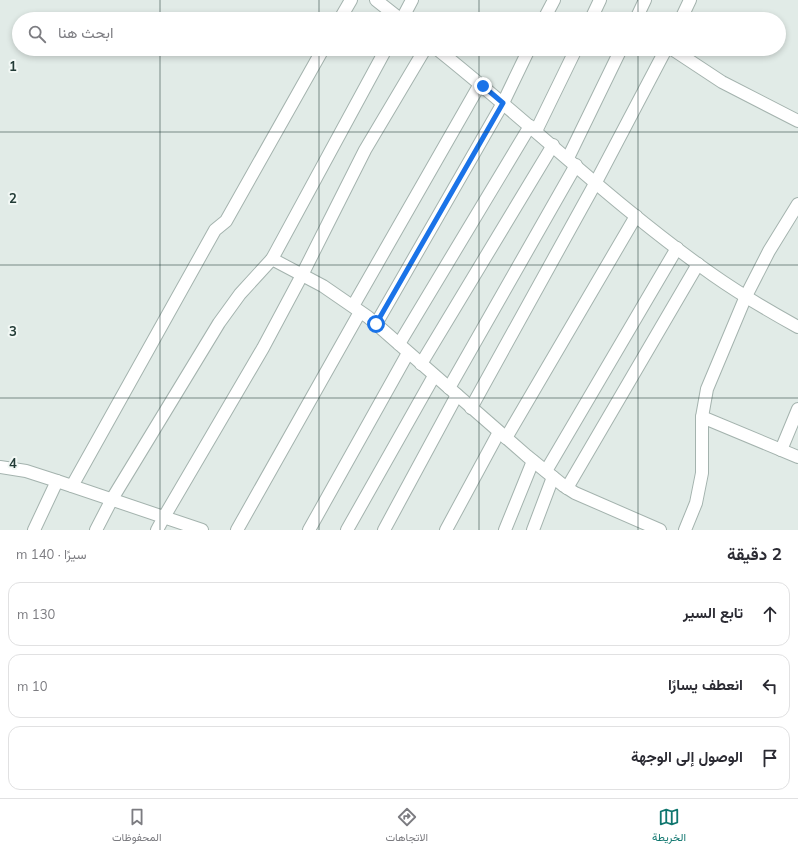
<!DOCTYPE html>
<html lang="ar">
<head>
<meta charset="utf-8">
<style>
  :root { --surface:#fff; --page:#f7f7f7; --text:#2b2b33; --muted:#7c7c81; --line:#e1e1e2; --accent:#0f766e }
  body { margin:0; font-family:Mulish,Vazirmatn,sans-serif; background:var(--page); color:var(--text); direction:rtl }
  .stop { position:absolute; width:12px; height:12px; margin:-9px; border:3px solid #1a73e8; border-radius:50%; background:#fff }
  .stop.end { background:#1a73e8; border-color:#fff; box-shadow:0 1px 4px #0008 }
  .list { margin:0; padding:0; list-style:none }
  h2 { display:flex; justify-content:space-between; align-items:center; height:52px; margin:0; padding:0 16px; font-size:17px }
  h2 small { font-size:13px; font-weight:400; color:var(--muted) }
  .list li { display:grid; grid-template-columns:26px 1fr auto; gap:12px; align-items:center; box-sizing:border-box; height:64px; margin:0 8px 8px; padding:0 8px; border:1px solid var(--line); border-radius:12px }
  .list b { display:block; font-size:15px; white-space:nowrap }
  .list em { font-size:13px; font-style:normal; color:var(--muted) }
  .icon { flex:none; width:22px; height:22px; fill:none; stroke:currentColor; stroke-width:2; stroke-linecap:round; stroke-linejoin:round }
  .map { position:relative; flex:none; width:798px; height:530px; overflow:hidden; direction:ltr }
  .search { position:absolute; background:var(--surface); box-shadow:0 2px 6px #0003; left:12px; right:12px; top:12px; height:44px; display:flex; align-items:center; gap:10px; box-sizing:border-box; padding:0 14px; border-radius:22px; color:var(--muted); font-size:15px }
  .sheet { height:268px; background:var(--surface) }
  nav { display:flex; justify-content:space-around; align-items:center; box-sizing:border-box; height:56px; border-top:1px solid var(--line); background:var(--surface); font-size:11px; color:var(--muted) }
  nav a { display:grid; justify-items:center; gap:2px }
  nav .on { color:var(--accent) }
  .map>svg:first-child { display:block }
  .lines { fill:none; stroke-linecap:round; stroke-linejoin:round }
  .minor-casing { stroke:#a4b3ae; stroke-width:14 }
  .minor { stroke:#fff; stroke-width:12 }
  .route { stroke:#1a73e8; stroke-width:5 }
  .grid { fill:none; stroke:#223b36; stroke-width:1; stroke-opacity:0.55 }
  .grid-label { font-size:13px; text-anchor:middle; font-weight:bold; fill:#223b36; stroke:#f2f8f5; stroke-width:4; stroke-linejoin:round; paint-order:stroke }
</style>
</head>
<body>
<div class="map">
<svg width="798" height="530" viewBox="0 0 798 530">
  <rect width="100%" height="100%" fill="#e1ebe7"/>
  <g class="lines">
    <defs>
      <g id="minor">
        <path d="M 376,0 L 400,19"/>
        <path d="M 340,19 L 351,0"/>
        <path d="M 402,19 L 412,0"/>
        <path d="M 544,19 L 554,0"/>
        <path d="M 591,19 L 600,0"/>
        <path d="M 636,19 L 645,0"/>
        <path d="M 681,19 L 690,0"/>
        <path d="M 437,49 C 530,123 616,207 713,275 C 740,294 769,311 798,327"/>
        <path d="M 672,49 L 722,82 L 798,121"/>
        <path d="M 536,131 L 576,49"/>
        <path d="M 568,158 L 621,49"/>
        <path d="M 272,259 L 323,286 L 368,317 L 527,456 L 564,486 L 575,493 L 660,530"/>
        <path d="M 353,306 L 480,84"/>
        <path d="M 376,324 L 503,103 L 529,49"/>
        <path d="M 399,344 L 530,126"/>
        <path d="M 421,364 L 553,145"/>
        <path d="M 449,388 L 576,165"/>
        <path d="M 471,408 L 596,182 L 666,49"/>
        <path d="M 702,417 L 798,457"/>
        <path d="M 506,438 L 636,216"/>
        <path d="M 781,450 L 798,409"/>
        <path d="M 0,467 L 26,471 L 57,481 L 202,530"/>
        <path d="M 546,471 L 677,248"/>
        <path d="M 72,486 L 215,230 L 226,221 L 323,49"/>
        <path d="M 567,488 L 698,264"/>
        <path d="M 34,530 L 57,481"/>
        <path d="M 96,530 L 112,499 L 219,323 L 240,294 L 272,259 L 386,49"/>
        <path d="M 157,530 L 164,517 L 263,348 L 302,275 L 365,150 L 425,49"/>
        <path d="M 237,530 L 360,312"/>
        <path d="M 309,530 L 408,353"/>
        <path d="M 347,530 L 434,376"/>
        <path d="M 384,530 L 457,395"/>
        <path d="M 446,530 L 499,432"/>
        <path d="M 505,530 L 533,461"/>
        <path d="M 533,530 L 553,477"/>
        <path d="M 685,530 L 696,503 L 702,473 L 702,417 L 707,389 L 746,296 L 769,251 L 798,204"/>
      </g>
    </defs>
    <use href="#minor" class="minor-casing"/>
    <use href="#minor" class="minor"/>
  </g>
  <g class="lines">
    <path class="route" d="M 376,324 L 503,103 L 483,86"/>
  </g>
  <path class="grid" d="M 160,0 L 160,19M 319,0 L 319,19M 479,0 L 479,19M 638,0 L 638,19M 160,49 L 160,530M 319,49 L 319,530M 479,49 L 479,530M 638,49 L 638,530M 0,132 L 798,132M 0,265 L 798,265M 0,398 L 798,398"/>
  <g class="grid-label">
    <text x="13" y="71">1</text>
    <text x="13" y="203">2</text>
    <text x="13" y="336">3</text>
    <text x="13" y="468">4</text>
  </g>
</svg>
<div class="stop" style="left:376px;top:324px"></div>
<div class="stop end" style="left:483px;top:86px"></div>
<div class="search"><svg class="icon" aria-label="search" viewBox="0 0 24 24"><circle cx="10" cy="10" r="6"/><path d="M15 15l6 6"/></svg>ابحث هنا</div>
</div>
<section class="sheet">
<h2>2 دقيقة<small>سيرًا · 140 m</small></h2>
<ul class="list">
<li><svg class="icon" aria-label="ahead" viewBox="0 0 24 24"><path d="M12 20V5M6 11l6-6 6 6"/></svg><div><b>تابع السير</b></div><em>130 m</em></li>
<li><svg class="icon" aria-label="left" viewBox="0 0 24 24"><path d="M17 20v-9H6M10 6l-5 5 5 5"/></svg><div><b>انعطف يسارًا</b></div><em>10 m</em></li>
<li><svg class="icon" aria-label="arrive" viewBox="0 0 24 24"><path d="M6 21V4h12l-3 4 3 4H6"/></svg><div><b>الوصول إلى الوجهة</b></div></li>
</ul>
</section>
<nav>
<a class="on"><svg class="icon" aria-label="map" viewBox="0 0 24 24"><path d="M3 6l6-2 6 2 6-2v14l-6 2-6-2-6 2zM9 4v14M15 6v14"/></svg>الخريطة</a>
<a><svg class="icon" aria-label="directions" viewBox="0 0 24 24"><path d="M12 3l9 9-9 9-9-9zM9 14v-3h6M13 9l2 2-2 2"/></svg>الاتجاهات</a>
<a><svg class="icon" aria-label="saved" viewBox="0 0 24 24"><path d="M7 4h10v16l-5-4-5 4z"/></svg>المحفوظات</a>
</nav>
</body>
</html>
